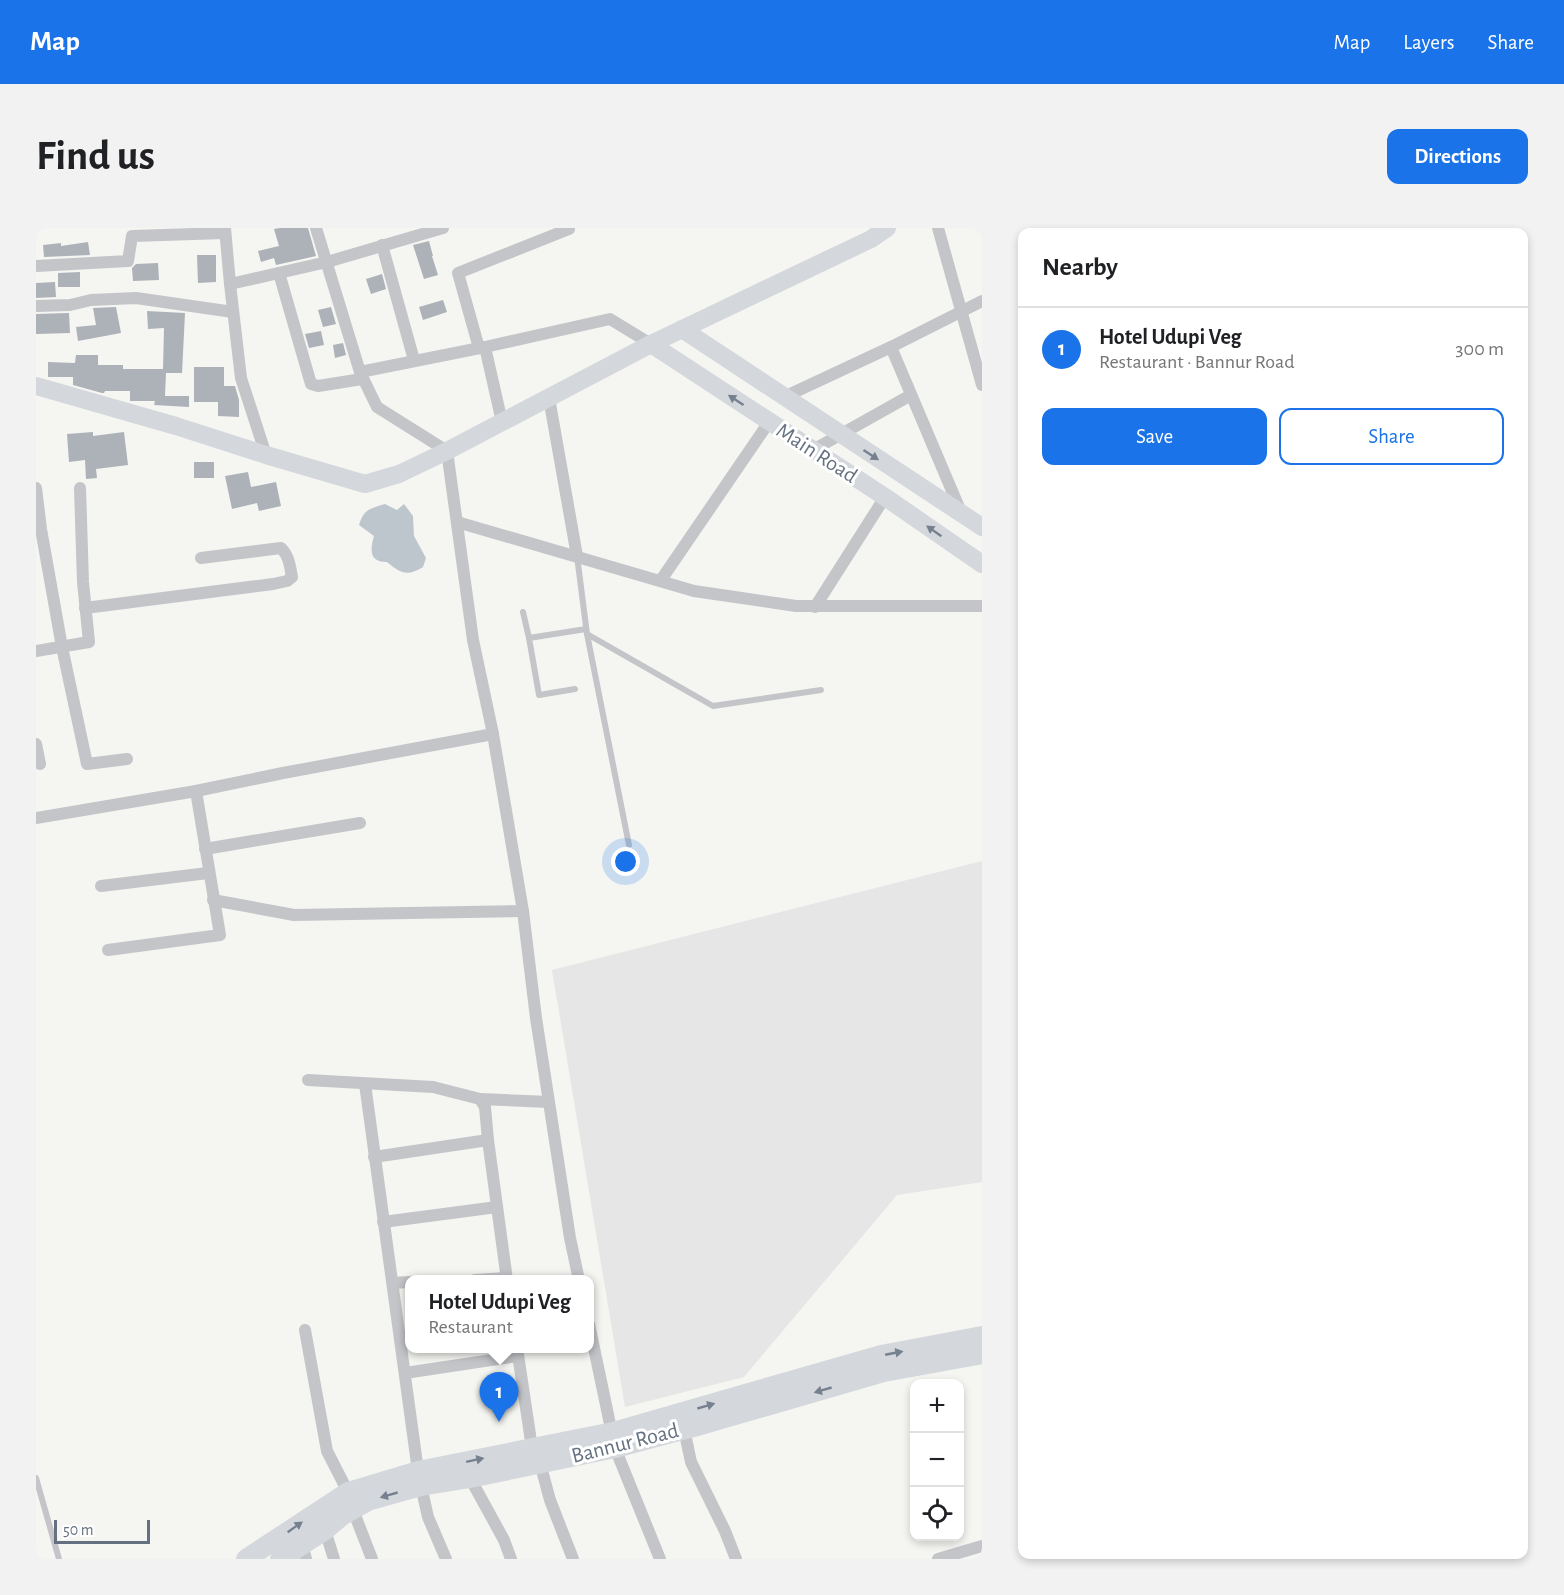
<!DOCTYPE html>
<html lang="en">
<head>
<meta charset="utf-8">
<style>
  :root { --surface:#fff; --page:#f2f2f2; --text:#202124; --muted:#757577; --line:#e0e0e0; --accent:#1a73e8 }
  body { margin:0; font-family:"Alegreya Sans",sans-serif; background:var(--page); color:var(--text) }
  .controls { position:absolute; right:18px; bottom:18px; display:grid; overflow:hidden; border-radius:12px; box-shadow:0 3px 9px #0003 }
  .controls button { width:54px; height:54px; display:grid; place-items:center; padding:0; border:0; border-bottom:2px solid var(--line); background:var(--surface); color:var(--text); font:30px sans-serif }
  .scale { position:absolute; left:18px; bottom:15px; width:96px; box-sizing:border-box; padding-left:6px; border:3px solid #657181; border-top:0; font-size:16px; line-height:21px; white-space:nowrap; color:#657181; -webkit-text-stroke:4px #fff; paint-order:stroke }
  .you { position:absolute; left:590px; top:634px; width:21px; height:21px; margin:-15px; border:4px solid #fff; border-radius:50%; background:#1a73e8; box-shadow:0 0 0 9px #1a73e833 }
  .badge { display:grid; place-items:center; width:39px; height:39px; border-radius:50%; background:var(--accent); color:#fff; font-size:20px; font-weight:700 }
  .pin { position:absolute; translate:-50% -50px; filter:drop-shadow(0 2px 3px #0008) }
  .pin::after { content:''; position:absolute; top:32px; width:21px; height:18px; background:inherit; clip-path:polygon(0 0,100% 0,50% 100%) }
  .popup { position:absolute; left:369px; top:1047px; width:189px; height:78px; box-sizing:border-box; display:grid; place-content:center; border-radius:12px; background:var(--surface); filter:drop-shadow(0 2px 4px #0005); font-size:20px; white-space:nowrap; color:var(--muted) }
  .popup b { font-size:22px; color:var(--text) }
  .popup::after { content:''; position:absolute; left:50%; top:100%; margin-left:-12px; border:12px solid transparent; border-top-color:var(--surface) }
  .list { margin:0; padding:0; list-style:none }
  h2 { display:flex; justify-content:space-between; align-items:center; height:78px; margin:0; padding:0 24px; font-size:26px }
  h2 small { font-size:20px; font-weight:400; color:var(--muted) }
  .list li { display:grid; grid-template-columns:39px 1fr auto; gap:18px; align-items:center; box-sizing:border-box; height:84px; padding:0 24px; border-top:2px solid var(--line) }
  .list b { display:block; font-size:22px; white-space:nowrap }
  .list p { margin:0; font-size:20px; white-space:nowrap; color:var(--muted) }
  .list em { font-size:20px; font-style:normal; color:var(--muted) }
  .actions { display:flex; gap:12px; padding:18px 24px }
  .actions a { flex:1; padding:14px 0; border:2px solid var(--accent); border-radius:12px; text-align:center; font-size:21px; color:var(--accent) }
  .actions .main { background:var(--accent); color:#fff }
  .icon { flex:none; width:33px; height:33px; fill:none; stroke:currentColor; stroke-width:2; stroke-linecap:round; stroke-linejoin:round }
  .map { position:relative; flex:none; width:946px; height:1331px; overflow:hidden; border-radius:12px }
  header { display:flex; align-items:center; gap:36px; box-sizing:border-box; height:84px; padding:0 30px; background:var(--accent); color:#fff }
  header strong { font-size:28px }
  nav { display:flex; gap:33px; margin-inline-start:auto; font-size:21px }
  .intro { display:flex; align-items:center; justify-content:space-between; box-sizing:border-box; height:144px; padding:0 36px }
  h1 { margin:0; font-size:42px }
  .button { padding:15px 27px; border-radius:12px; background:var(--accent); color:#fff; font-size:21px; font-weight:700 }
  main { display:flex; gap:36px; padding:0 36px }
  aside { flex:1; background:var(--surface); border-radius:12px; box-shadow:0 3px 9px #0003 }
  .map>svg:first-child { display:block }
  .built { fill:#e5e6e5 }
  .water { fill:#bec6cd }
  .building { fill:#acb2b8 }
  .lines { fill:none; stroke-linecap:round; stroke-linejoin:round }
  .lane { stroke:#c3c5c9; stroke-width:6 }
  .street { stroke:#c3c5c9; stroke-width:12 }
  .secondary { stroke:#d4d8dc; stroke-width:18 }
  .primary { stroke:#d4d8dc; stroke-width:20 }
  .oneway { fill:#76808f }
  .labels { text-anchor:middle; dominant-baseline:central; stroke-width:6; stroke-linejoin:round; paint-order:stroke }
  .street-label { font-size:22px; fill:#657181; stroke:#fff }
</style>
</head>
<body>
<header>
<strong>Map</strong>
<nav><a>Map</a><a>Layers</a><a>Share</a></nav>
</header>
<div class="intro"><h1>Find us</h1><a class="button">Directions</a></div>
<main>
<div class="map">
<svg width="946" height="1331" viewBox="0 0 946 1331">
  <rect width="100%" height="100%" fill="#f5f5f2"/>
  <path class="built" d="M 946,633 L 946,954 L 861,967 L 708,1149 L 589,1179 L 516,742 Z"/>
  <path class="water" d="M 349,276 L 361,282 L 368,276 L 377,288 L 378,308 L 390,330 L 387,339 C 371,349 364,345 351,334 C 333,334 334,322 338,308 L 323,297 C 328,281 333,281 349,276 Z"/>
  <g class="building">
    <path d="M 244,0 L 272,0 L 280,28 L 240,37 L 238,30 L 225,34 L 222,23 L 243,18 L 238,1 Z"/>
    <path d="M 393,13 L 397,28 L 396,28 L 402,47 L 388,51 L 377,17 Z"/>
    <path d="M 52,14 L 54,27 L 8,29 L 7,17 L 25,15 L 25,18 Z"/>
    <path d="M 161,27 L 180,27 L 180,54 L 162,55 Z"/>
    <path d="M 122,35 L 123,52 L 97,53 L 96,40 L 100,36 Z"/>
    <path d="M 44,44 L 44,59 L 22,59 L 22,45 Z"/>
    <path d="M 346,46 L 350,61 L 335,66 L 330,51 Z"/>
    <path d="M 19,54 L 20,69 L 0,70 L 0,55 Z"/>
    <path d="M 407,72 L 411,84 L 387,92 L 383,79 Z"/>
    <path d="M 80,79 L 85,105 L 42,113 L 40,99 L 60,97 L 57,80 Z"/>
    <path d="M 295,79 L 300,96 L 287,99 L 282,82 Z"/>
    <path d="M 111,83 L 149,85 L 146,145 L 130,145 L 129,168 L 153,168 L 153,179 L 118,177 L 119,173 L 94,173 L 94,163 L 69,163 L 68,165 L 66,165 L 37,157 L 37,149 L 12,149 L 12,134 L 39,135 L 40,127 L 62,127 L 62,137 L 87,137 L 87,141 L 127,141 L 128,100 L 112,101 Z"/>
    <path d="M 33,85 L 34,105 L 0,106 L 0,86 Z"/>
    <path d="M 285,103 L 288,117 L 273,120 L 269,106 Z"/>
    <path d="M 307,115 L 310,127 L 299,130 L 297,117 Z"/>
    <path d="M 158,139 L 188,139 L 188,158 L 199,158 L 203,172 L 203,189 L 182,188 L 182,174 L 158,174 Z"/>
    <path d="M 57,204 L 57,208 L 88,204 L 92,237 L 60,241 L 61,250 L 50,251 L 49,232 L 33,234 L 31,206 Z"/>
    <rect x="158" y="234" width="20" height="16"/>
    <path d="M 212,244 L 215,259 L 240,254 L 245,278 L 223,283 L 221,275 L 196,281 L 189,248 Z"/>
  </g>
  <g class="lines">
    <g class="lane">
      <path d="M 541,328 L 551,406 L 593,617"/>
      <path d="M 487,384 L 493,410"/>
      <path d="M 551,406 L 677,478 L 785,462"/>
      <path d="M 539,461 L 503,467 L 493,410 L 550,401"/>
      <path d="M 0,1250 L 23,1331"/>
    </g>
    <g class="street">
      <path d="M 189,0 L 194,56 L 205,150 L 230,227"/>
      <path d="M 280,0 L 324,144 L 341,179 L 411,223 L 437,412 L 457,506 L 487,683 L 500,790 L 534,1010 L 543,1052"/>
      <path d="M 902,0 L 946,157"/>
      <path d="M 346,17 L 378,132"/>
      <path d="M 0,38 L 92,33 L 96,8 L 189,5"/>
      <path d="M 243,45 L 275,156 L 282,158 L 326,151"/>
      <path d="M 194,56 L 291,34 L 407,0"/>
      <path d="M 0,78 L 34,77 L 55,72 L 100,70 L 197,84"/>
      <path d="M 449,119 L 466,194"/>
      <path d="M 855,119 L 925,284"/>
      <path d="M 443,120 L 422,45 L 533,1"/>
      <path d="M 324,144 L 449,119 L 574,91 L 615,116"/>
      <path d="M 748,169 L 855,119 L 946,73"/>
      <path d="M 513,170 L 541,328"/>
      <path d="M 777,222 L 875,167"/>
      <path d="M 0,260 L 5,301 L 26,419 L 51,536 L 91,531"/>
      <path d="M 421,294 L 658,363 L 760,378 L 946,378"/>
      <path d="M 625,352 L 733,194"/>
      <path d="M 779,379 L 849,269"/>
      <path d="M 49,380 L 237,356 L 251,353 L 256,349 C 254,338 253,328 245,320 L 165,330"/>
      <path d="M 0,423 L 53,414 L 47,354 L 44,260"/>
      <path d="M 0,516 L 4,536"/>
      <path d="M 0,590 L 160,563 L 247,545 L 457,506"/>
      <path d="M 169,621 L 324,595"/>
      <path d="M 65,658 L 172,645"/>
      <path d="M 177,672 L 258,687 L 487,683"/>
      <path d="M 72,722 L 184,707 L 160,563"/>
      <path d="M 272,852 L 397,859 L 444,871 L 449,879 L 452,912 L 471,1052"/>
      <path d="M 329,856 L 382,1243"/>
      <path d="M 444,871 L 513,874"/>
      <path d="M 338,929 L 452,912"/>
      <path d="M 347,994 L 461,979"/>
      <path d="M 439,1052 L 470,1050"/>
      <path d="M 357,1055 L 373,1054"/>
      <path d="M 553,1096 L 579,1220 L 624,1331"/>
      <path d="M 269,1102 L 291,1223 L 312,1264"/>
      <path d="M 481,1120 L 496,1220"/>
      <path d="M 369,1145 L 482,1128"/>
      <path d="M 648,1201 L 655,1234 L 689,1303 L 700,1331"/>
      <path d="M 504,1235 L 514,1272 L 537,1331"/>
      <path d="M 434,1250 L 468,1312 L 475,1331"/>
      <path d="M 385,1258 L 392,1289 L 410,1331"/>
      <path d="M 317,1282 L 336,1331"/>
      <path d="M 289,1302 L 298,1331"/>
      <path d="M 266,1316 L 270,1331"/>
      <path d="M 902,1331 L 946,1318"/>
    </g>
    <g class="secondary">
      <path d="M 646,101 L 946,299"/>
      <path d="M 615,116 L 849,269 L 946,336"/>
      <path d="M 0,158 L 140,198 L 230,227 L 329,256 L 363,246 L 411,223 L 615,116 L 835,11 L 851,0"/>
    </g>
    <g class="primary">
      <path d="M 210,1331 L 312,1264 L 382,1243 L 577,1204 L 845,1127 L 946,1108"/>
      <path d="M 244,1331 L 289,1302 L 307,1287 L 332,1273 L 385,1258 L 434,1250 L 579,1220 L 661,1198 L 848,1144 L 946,1126"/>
    </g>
  </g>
  <defs><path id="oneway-solid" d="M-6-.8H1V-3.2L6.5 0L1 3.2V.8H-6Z" transform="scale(1.5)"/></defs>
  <g class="oneway">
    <use href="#oneway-solid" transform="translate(700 172) rotate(-147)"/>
    <use href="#oneway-solid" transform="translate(835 227) rotate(33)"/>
    <use href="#oneway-solid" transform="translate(898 303) rotate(-145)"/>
    <use href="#oneway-solid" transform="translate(858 1125) rotate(-11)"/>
    <use href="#oneway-solid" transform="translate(787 1162) rotate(164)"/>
    <use href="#oneway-solid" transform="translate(670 1178) rotate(-16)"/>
    <use href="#oneway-solid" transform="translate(439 1232) rotate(-12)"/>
    <use href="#oneway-solid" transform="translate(353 1267) rotate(164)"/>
    <use href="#oneway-solid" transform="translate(259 1299) rotate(-35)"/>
  </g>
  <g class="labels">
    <g class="street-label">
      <text transform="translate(781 225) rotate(33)">Main Road</text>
      <text transform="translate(589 1215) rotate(-14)">Bannur Road</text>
    </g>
  </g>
</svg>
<div class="controls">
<button>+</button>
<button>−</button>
<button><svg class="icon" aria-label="locate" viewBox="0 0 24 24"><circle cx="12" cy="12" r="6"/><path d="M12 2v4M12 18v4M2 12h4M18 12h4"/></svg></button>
</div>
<div class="scale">50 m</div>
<div class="you"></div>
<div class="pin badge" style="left:463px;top:1194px">1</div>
<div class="popup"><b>Hotel Udupi Veg</b>Restaurant</div>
</div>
<aside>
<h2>Nearby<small></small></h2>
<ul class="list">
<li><span class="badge">1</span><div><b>Hotel Udupi Veg</b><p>Restaurant · Bannur Road</p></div><em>300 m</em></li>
</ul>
<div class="actions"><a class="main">Save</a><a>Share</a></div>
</aside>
</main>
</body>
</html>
